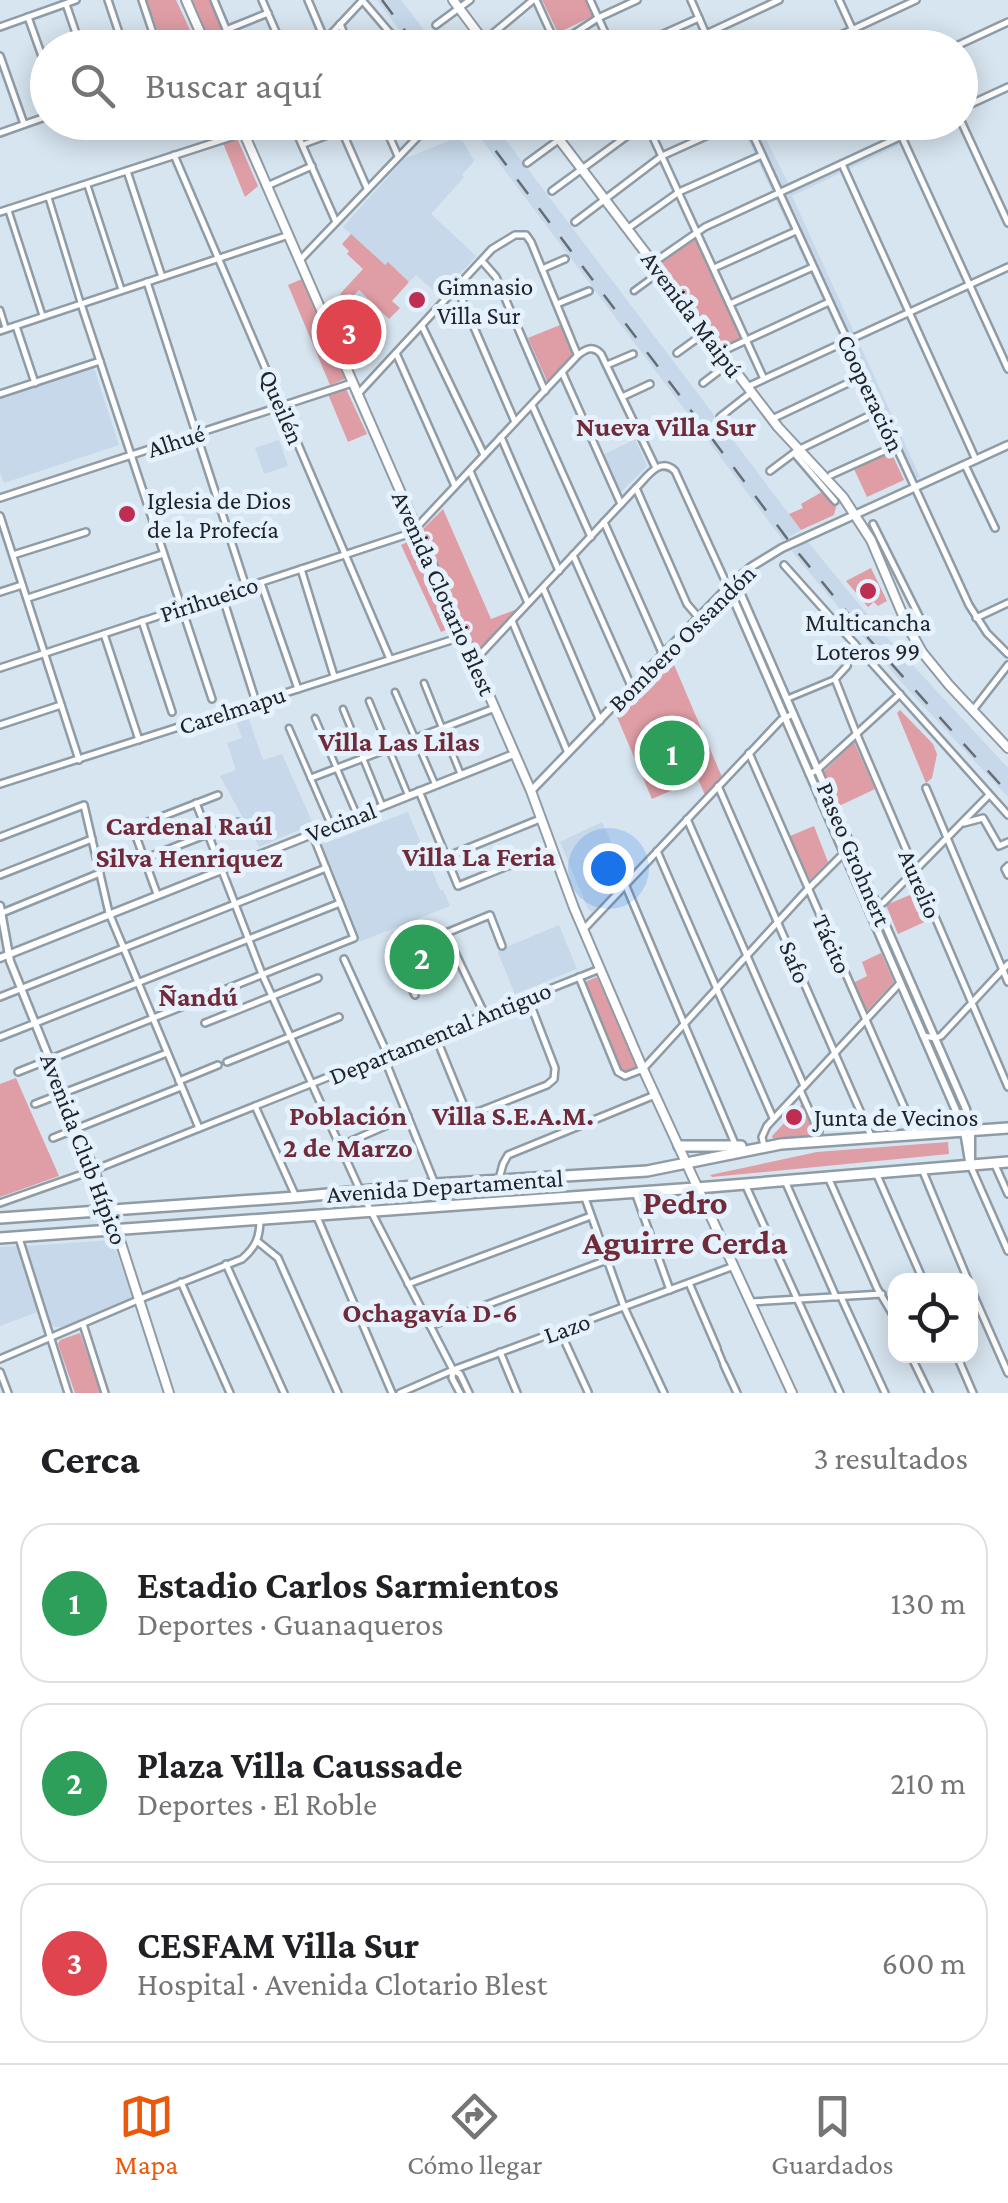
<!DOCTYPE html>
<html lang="es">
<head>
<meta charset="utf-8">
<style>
  :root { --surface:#fff; --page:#f2f2f2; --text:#202124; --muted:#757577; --line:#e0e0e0; --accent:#ea580c }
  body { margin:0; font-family:"Crimson Pro",serif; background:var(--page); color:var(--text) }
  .controls { position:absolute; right:30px; bottom:30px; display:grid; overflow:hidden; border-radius:20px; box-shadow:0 5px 25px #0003 }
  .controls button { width:90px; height:90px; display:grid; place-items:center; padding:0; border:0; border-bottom:2px solid var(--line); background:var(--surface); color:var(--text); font:50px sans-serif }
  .you { position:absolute; left:608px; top:868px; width:35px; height:35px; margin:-25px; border:8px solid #fff; border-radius:50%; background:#1a73e8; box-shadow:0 0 0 15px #1a73e833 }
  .badge { display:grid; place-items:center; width:65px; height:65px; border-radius:50%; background:var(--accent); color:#fff; font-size:32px; font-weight:700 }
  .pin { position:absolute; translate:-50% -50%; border:5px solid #fff; box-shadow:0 2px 10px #0006 }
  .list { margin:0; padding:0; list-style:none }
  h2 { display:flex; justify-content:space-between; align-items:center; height:130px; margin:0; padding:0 40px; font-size:42px }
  h2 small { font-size:32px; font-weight:400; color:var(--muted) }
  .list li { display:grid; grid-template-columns:65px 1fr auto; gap:30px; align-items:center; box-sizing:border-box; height:160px; margin:0 20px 20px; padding:0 20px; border:2px solid var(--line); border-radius:30px }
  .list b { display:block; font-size:38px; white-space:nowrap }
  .list p { margin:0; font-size:32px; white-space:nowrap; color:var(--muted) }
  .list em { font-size:32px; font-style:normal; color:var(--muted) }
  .icon { flex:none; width:55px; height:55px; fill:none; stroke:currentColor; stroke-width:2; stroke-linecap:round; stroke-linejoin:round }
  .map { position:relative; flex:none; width:1008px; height:1393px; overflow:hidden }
  .search { position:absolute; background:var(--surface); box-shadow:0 5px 25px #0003; left:30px; right:30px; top:30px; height:110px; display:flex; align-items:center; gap:25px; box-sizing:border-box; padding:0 35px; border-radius:55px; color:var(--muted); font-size:38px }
  .sheet { height:670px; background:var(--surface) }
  nav { display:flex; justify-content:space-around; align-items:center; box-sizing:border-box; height:140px; border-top:2px solid var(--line); background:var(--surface); font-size:28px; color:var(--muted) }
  nav a { display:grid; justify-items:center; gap:5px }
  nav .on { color:var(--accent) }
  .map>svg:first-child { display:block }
  .built { fill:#c6d8e9 }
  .green { fill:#df9da5 }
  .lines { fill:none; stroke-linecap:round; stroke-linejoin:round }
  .pedestrian-casing { stroke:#8f9ca6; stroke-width:9 }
  .minor-casing { stroke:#8f9ca6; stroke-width:10 }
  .tertiary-casing { stroke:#8f9ca6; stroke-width:11 }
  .secondary-casing { stroke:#8f9ca6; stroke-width:12 }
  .primary-casing { stroke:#8f9ca6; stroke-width:14 }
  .pedestrian { stroke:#fff; stroke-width:4 }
  .minor { stroke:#fff; stroke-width:5 }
  .tertiary { stroke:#fff; stroke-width:6 }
  .secondary { stroke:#fff; stroke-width:8 }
  .primary { stroke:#fff; stroke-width:9 }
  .rail { stroke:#656d74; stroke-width:2.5; stroke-dasharray:18 18; stroke-linecap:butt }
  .poi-dot { fill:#be2e53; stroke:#e5f2fe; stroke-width:4 }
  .labels { text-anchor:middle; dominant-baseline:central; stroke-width:10; stroke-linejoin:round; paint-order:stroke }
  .poi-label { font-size:25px; fill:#202429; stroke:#e5f2fe; text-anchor:start }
  .street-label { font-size:25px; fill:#202429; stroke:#e5f2fe }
  .neighbourhood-label { font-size:28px; font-weight:bold; fill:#712a38; stroke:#e5f2fe }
  .district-label { font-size:35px; font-weight:bold; fill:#712a38; stroke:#e5f2fe }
</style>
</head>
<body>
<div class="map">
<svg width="1008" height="1393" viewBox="0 0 1008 1393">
  <rect width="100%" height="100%" fill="#d7e5f0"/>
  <g class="built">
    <path d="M 377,0 L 401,0 L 437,47 L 412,47 Z"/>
    <path d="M 469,123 L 493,123 L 801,530 L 784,540 L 782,539 Z"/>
    <path d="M 740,123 L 758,123 L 788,183 L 921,123 L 946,123 L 792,196 L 920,477 L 908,482 Z"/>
    <path d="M 460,136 L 474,161 L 462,175 L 464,177 L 431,214 L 476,256 L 440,296 L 416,275 L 409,282 L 389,263 L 386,266 L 343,227 L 404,159 Z"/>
    <path d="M 359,290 L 380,310 L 345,347 L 333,318 Z"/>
    <path d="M 93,365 L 119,445 L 4,483 L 0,472 L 0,396 Z"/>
    <path d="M 635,439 L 647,466 L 619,494 L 601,456 Z"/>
    <path d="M 279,440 L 288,466 L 264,474 L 255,448 Z"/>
    <path d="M 807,541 L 882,632 L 1008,768 L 1008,797 L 902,683 L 798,559 L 792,551 Z"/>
    <path d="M 247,714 L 263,760 L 282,754 L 313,824 L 259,847 L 220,776 L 236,770 L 227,743 L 242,738 L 235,718 Z"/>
    <path d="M 408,812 L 440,890 L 443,890 L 450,906 L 359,942 L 320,845 Z"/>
    <path d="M 602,822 L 627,877 L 592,912 L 588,909 L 560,842 Z"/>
    <path d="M 559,925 L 577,969 L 515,994 L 497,951 Z"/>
    <path d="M 112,1240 L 133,1297 L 65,1327 L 55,1327 L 51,1324 L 27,1246 Z"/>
    <path d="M 17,1246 L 40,1311 L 0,1326 L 0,1247 Z"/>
  </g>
  <g class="green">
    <path d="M 146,0 L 176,0 L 198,47 L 164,47 Z"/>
    <path d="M 192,0 L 211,0 L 232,47 L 213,47 Z"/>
    <path d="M 542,0 L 587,0 L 595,15 L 558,33 Z"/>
    <path d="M 237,138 L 258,186 L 245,197 L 223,143 Z"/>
    <path d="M 351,234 L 385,265 L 388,262 L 409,282 L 392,301 L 400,308 L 389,319 L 359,290 L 348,301 L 340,294 L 363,269 L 347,254 L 349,251 L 342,244 Z"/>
    <path d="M 696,239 L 743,337 L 724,348 L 661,262 Z"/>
    <path d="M 302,279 L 345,379 L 330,385 L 288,285 Z"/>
    <path d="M 560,325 L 574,354 L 550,381 L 547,381 L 528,338 Z"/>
    <path d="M 346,389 L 367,434 L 348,442 L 328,394 Z"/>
    <path d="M 891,452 L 904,480 L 867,497 L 854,469 Z"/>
    <path d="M 827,489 L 837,503 L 834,515 L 801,530 L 789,514 L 803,508 L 801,504 Z"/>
    <path d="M 443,509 L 491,619 L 517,609 L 479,651 L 475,649 L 422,530 Z"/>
    <path d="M 416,538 L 455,626 L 441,632 L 401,545 Z"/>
    <path d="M 871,568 L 887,601 L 878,606 L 874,602 L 868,607 L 846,581 Z"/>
    <path d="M 672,660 L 722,777 L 705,795 L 698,779 L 652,799 L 617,717 Z"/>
    <path d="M 900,710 L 933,744 L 937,754 L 932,778 L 926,783 L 897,713 Z"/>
    <path d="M 854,742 L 875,789 L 837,807 L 823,772 Z"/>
    <path d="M 814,826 L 828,862 L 810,880 L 790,836 Z"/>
    <path d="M 917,892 L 929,920 L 898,934 L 886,905 Z"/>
    <path d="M 881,953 L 894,982 L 864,1014 L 851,984 L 867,976 L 862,962 Z"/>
    <path d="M 597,977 L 598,979 L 639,1070 L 622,1075 L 585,985 L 587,981 Z"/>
    <path d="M 16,1078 L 59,1176 L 0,1197 L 0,1084 Z"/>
    <path d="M 803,1103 L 817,1137 L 773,1139 L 772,1136 L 788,1119 L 793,1124 L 801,1116 L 796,1111 Z"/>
    <path d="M 948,1142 L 949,1154 L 712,1177 L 710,1175 L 817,1152 Z"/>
    <path d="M 80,1333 L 101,1393 L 75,1393 L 58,1344 L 60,1340 Z"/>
  </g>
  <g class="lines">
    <defs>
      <g id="pedestrian">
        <path d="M 302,145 L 340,131"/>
        <path d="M 87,184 L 121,288"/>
        <path d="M 48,196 L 81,304"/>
        <path d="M 8,209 L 43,317"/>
        <path d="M 634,291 L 660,272"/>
        <path d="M 0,310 L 6,329"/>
        <path d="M 424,683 L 461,775"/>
        <path d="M 395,692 L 435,784"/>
        <path d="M 789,698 L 835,679"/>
        <path d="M 369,701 L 408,795"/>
        <path d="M 343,709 L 382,805"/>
        <path d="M 315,718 L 357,815"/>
        <path d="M 289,728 L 331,825"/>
        <path d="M 717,1348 L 724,1365"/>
      </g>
      <g id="minor">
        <path d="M 108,0 L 124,48"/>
        <path d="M 142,0 L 158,48"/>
        <path d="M 214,0 L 234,48"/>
        <path d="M 262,0 L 283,48"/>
        <path d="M 308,0 L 325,40"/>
        <path d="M 362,0 L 403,48"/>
        <path d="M 536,0 L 556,44"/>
        <path d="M 590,0 L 612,48"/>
        <path d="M 691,0 L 712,48"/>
        <path d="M 839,0 L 861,48"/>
        <path d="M 66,4 L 81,48"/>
        <path d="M 28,17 L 48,73"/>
        <path d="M 340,24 L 350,48"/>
        <path d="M 436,25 L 470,0"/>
        <path d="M 0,27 L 76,0"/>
        <path d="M 226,30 L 268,13"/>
        <path d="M 706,34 L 779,0"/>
        <path d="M 484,41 L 533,0"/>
        <path d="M 318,48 L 362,1"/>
        <path d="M 552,48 L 598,18 L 637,0"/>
        <path d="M 632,48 L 699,18"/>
        <path d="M 813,48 L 916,0"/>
        <path d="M 952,48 L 1008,22"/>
        <path d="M 0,56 L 24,124"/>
        <path d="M 960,109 L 1008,87"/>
        <path d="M 960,119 L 1008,223"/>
        <path d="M 292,122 L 336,222"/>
        <path d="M 338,122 L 367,188"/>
        <path d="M 383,122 L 398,156"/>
        <path d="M 646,122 L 764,379"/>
        <path d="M 747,122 L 969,605 L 987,633 L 1008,654"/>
        <path d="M 895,122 L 1008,369"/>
        <path d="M 0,133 L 48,116"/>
        <path d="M 754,138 L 788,122"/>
        <path d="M 174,155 L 390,659"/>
        <path d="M 527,163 L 583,122"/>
        <path d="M 842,164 L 976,460"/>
        <path d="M 127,171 L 162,277"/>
        <path d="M 267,186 L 312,166"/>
        <path d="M 552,191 L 646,122"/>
        <path d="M 0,212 L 231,137 L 247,122"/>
        <path d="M 575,222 L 662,156 L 737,122"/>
        <path d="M 627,229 L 679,192 L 762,155"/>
        <path d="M 300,260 L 432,122"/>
        <path d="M 482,261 L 496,277 L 545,391"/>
        <path d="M 653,263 L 705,227 L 932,122"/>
        <path d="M 714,268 L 796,231"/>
        <path d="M 542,269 L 565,259"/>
        <path d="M 147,282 L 246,587"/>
        <path d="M 457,288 L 515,422"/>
        <path d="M 81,304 L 212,699"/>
        <path d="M 557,304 L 589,291"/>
        <path d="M 730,304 L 813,267"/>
        <path d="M 16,326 L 35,383"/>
        <path d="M 422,326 L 484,455"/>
        <path d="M 0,331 L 289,235"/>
        <path d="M 721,352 L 829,302"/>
        <path d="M 396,353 L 455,486"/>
        <path d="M 677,353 L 706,332"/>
        <path d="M 607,365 L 633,354"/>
        <path d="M 562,372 L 621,504"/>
        <path d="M 703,383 L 728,364"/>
        <path d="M 747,387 L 1008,267"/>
        <path d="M 0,394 L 100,361"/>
        <path d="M 357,395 L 492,249 L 515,235 L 526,235 L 531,242 L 577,354"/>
        <path d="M 622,397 L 650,384"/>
        <path d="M 532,405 L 591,537"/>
        <path d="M 720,417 L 752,392"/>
        <path d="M 772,419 L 863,376"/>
        <path d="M 501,437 L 559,571"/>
        <path d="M 794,453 L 835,501"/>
        <path d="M 965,465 L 995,528"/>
        <path d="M 470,471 L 528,603"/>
        <path d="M 770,471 L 798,450 L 879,411"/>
        <path d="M 831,475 L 895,446"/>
        <path d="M 636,488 L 687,604 L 699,618"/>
        <path d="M 0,498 L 352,383"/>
        <path d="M 0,516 L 79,760"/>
        <path d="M 604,522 L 663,655"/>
        <path d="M 873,524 L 923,624"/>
        <path d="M 13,555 L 86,532"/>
        <path d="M 573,555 L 632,688"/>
        <path d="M 784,565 L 1008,815"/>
        <path d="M 301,569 L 334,676"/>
        <path d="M 261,583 L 298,689"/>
        <path d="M 543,588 L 600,721"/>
        <path d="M 0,592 L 22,585"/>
        <path d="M 222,595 L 256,702"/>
        <path d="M 28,598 L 163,554"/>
        <path d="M 976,618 L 1008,603"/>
        <path d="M 142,621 L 172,712"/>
        <path d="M 512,621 L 568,753"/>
        <path d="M 104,634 L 139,740"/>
        <path d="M 854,643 L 847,666 L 835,679 L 857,735 L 1008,1087"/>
        <path d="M 474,661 L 636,488 C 647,477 660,456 675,471 L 728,587"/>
        <path d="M 0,668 L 405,535 L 416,528 L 578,355 C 586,349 593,345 601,354 L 656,468"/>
        <path d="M 973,710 L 1008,665"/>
        <path d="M 0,725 L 61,705"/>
        <path d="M 749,753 L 916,1134"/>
        <path d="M 809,774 L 817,770 L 900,694"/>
        <path d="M 311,778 L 495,708"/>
        <path d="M 0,784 L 464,636"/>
        <path d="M 718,786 L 871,1136"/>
        <path d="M 926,788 L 1008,982"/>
        <path d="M 419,791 L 458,886 L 552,848"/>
        <path d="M 196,803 L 262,974 L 360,1190 L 453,1370 L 460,1374 L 469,1393"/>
        <path d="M 687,819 L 804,1086"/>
        <path d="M 964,823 L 983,818 L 999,846 L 1008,842"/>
        <path d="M 133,828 L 157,894"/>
        <path d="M 117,834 L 218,795"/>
        <path d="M 0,837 L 84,805 L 109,913 L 199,1128"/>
        <path d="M 657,851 L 773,1118"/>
        <path d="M 446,857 L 540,819"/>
        <path d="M 126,866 L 238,822"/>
        <path d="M 1008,866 L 1005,869 L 1008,875"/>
        <path d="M 0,875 L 92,839"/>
        <path d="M 625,884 L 735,1144"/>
        <path d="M 878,906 L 884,902 L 989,795"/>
        <path d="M 2,913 L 100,873"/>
        <path d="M 583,930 L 781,720 L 793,714"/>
        <path d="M 446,934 L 485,1015"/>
        <path d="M 344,959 L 387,1053"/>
        <path d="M 579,977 L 618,1072 L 625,1076 L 643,1069 L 808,889 L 844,853 L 852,850"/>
        <path d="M 415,995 L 395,954 L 490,915 L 502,946"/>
        <path d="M 0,997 L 326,868"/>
        <path d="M 205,1023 L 318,978"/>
        <path d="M 435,1035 L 464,1106 L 469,1111 L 478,1112 L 547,1085 L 554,1079 L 555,1068 L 528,998"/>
        <path d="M 923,1036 L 936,1038 L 941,1036 L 1008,964"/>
        <path d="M 0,1037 L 340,903"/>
        <path d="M 383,1055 L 435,1184"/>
        <path d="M 227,1062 L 339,1017"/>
        <path d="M 18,1072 L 354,938 L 312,833"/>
        <path d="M 179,1081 L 218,1065"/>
        <path d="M 800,1090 L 819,1132"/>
        <path d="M 35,1104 L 167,1053"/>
        <path d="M 255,1106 L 296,1197"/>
        <path d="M 53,1138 L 181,1087"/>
        <path d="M 342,1145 L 408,1116"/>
        <path d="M 764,1146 L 762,1137 L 767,1126 L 900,983"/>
        <path d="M 995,1165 L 1008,1194"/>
        <path d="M 971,1167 L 1008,1251"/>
        <path d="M 922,1169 L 968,1280"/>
        <path d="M 877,1175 L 923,1280"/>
        <path d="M 828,1177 L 877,1288 L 896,1320"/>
        <path d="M 499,1179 L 503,1164 L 508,1155 L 655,1095"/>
        <path d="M 786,1183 L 836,1297"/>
        <path d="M 745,1184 L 840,1393"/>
        <path d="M 636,1195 L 670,1290"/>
        <path d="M 585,1198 L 624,1307 L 664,1393"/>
        <path d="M 0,1203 L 94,1170 L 600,969"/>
        <path d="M 317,1217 L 392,1393"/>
        <path d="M 19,1238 L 68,1393"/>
        <path d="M 257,1241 L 278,1258 L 338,1393"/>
        <path d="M 226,1264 L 284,1393"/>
        <path d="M 181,1282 L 230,1393"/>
        <path d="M 689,1283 L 717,1348"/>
        <path d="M 408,1284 L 591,1216"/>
        <path d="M 970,1287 L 1008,1373"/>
        <path d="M 841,1297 L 885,1393"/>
        <path d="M 751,1302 L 882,1294"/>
        <path d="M 83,1324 L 105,1393"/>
        <path d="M 430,1326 L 607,1260"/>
        <path d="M 560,1331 L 588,1392"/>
        <path d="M 500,1352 L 517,1393"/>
        <path d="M 911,1356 L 929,1393"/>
        <path d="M 957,1356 L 973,1393"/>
        <path d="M 0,1359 L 145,1297 L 242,1259 C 256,1247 260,1237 260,1219"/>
        <path d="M 724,1365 L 737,1393"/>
        <path d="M 453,1370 L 452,1378 L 460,1393"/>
        <path d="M 0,1372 L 8,1393"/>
        <path d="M 400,1393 L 453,1370 L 734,1266"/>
      </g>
      <g id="tertiary">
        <path d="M 739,577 L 737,584 L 739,590 L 966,1109 L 971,1130 L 971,1165"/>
        <path d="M 723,592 L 729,594 L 733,598 L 957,1113 L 965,1137 L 969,1161"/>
        <path d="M 531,791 L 728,587 L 751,567 L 782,548 L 1008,445"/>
        <path d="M 0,906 L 10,961 L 110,1209"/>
        <path d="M 0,958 L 514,754"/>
      </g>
      <g id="secondary">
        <path d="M 186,0 L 207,48"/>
        <path d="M 453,0 L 489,48"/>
        <path d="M 239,122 L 531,791 L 574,908 L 643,1069 L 792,1393"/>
        <path d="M 546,122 L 778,427 L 843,497 L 871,540 L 907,625 L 922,652 L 949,685 L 1008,748"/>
        <path d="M 110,1209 L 169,1393"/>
      </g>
      <g id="primary">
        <path d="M 679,1146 L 741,1146"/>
        <path d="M 0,1218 L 296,1197 L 435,1184 L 647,1171 L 781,1144 L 1008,1128"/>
        <path d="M 0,1238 L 709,1187 L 1008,1162"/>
      </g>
    </defs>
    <use href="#pedestrian" class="pedestrian-casing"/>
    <use href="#minor" class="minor-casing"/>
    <use href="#tertiary" class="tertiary-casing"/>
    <use href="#secondary" class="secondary-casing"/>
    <use href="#primary" class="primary-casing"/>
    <use href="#pedestrian" class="pedestrian"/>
    <use href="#minor" class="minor"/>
    <use href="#tertiary" class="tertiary"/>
    <use href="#secondary" class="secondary"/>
    <use href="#primary" class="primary"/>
    <g class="rail">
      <path d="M 382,0 L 418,48"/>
      <path d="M 474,122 L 795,549 L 869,639 L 1008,793"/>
    </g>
  </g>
  <g class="poi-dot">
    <circle cx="417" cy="300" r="10"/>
    <circle cx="127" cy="514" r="10"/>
    <circle cx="868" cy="591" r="10"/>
    <circle cx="794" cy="1117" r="10"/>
  </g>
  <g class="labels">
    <g class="poi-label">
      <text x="437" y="286">Gimnasio<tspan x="437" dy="29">Villa Sur</tspan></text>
      <text x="147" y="500">Iglesia de Dios<tspan x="147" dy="29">de la Profecía</tspan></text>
      <text x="868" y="622" text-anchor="middle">Multicancha<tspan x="868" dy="29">Loteros 99</tspan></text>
      <text x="814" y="1117">Junta de Vecinos</text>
    </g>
    <g class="street-label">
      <text transform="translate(692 314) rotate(53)">Avenida Maipú</text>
      <text transform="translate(871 393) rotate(65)">Cooperación</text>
      <text transform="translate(282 407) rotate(67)">Queilén</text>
      <text transform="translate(176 441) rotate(-18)">Alhué</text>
      <text transform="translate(444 593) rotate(66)">Avenida Clotario Blest</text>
      <text transform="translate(209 599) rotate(-18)">Pirihueico</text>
      <text transform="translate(682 638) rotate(-45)">Bombero Ossandón</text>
      <text transform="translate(232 710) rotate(-18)">Carelmapu</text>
      <text transform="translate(341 822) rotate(-21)">Vecinal</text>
      <text transform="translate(854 854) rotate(67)">Paseo Grohnert</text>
      <text transform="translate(920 884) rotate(67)">Aurelio</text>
      <text transform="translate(832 944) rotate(66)">Tácito</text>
      <text transform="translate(795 962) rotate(67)">Safo</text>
      <text transform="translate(440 1033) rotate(-22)">Departamental Antiguo</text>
      <text transform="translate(84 1149) rotate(69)">Avenida Club Hípico</text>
      <text transform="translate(445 1186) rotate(-4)">Avenida Departamental</text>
      <text transform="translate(567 1328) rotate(-20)">Lazo</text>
    </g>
    <g class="neighbourhood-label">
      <text x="666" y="426">Nueva Villa Sur</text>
      <text x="399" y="741">Villa Las Lilas</text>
      <text x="189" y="825">Cardenal Raúl<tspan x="189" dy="32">Silva Henriquez</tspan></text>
      <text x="479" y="856">Villa La Feria</text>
      <text x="198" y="996">Ñandú</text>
      <text x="348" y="1115">Población<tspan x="348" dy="32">2 de Marzo</tspan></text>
      <text x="513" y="1115">Villa S.E.A.M.</text>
      <text x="430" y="1312">Ochagavía D-6</text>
    </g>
    <g class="district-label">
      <text x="685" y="1202">Pedro<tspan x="685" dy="40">Aguirre Cerda</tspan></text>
    </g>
  </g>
</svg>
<div class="controls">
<button><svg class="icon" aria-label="locate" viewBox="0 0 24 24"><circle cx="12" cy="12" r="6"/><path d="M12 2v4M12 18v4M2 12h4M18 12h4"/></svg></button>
</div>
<div class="you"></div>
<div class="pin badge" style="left:672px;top:753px;background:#2e9e5b">1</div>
<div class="pin badge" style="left:422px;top:957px;background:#2e9e5b">2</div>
<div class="pin badge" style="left:349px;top:332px;background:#e0444e">3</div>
<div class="search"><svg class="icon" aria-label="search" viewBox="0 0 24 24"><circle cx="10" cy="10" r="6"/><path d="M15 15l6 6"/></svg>Buscar aquí</div>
</div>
<section class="sheet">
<h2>Cerca<small>3 resultados</small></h2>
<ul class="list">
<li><span class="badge" style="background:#2e9e5b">1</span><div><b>Estadio Carlos Sarmientos</b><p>Deportes · Guanaqueros</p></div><em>130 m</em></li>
<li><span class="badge" style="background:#2e9e5b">2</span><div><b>Plaza Villa Caussade</b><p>Deportes · El Roble</p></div><em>210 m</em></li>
<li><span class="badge" style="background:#e0444e">3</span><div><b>CESFAM Villa Sur</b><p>Hospital · Avenida Clotario Blest</p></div><em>600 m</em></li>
</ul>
</section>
<nav>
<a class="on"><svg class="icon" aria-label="map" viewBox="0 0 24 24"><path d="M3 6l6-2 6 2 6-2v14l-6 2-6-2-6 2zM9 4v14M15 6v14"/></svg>Mapa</a>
<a><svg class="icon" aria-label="directions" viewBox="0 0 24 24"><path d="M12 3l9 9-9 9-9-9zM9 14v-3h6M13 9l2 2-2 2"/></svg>Cómo llegar</a>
<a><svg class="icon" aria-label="saved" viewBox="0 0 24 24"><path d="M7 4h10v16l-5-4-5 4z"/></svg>Guardados</a>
</nav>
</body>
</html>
